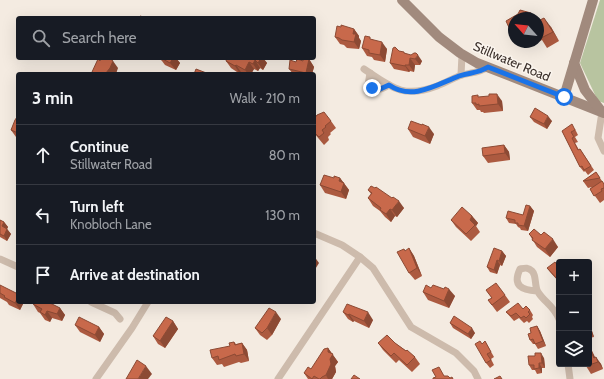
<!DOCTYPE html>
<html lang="en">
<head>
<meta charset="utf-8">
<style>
  :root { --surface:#171b24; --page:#242831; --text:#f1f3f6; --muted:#9ea1a6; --line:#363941 }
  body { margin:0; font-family:Cabin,sans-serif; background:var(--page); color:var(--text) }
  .controls { position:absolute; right:12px; bottom:12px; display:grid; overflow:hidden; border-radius:4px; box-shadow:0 4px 16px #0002 }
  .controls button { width:36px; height:36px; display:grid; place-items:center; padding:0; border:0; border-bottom:1px solid var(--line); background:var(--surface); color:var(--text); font:20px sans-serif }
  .compass { position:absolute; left:508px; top:12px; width:36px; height:36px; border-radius:50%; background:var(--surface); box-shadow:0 4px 16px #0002; rotate:297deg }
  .stop { position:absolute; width:12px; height:12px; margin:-9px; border:3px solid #1a73e8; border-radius:50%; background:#fff }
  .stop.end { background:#1a73e8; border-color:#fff; box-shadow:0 1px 4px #0008 }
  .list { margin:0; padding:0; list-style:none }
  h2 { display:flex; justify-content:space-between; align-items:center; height:52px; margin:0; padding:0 16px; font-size:17px }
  h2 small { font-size:13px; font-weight:400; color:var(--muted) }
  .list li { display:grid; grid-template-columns:26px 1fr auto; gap:12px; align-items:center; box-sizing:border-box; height:60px; padding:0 16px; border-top:1px solid var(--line) }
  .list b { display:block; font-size:15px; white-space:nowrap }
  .list p { margin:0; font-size:13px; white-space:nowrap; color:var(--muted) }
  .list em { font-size:13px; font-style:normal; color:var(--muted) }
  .icon { flex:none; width:22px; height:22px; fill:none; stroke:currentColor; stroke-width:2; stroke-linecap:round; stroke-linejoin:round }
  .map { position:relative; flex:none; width:604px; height:379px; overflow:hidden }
  .search { position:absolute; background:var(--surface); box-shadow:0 4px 16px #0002; left:16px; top:16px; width:300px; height:44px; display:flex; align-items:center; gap:10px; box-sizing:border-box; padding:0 14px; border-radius:4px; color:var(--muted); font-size:15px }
  .panel { position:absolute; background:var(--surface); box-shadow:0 4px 16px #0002; left:16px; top:72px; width:300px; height:232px; border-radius:4px }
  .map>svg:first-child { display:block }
  .green { fill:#b8c4a0 }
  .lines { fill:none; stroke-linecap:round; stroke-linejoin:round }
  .street { stroke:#cdbbac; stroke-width:7 }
  .secondary { stroke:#a18a7d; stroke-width:10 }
  .wall { fill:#ac5a40 }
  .shaded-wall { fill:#8c4a34 }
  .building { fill:#c8694b; stroke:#8c4a34 }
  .route { stroke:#1a73e8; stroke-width:5 }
  .labels { text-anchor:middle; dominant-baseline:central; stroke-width:3; stroke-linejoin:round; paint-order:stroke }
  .street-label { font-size:13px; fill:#3b302b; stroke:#fbf5ee }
</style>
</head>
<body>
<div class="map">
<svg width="604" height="379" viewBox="0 0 604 379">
  <rect width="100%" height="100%" fill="#f4ebe1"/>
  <path class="green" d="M 600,0 L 604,0 L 604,103 L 598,101 L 580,63 Z"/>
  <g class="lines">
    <g class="street">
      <path d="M 364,69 C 391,87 403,99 437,86 C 445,83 452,79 459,76 C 470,72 477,74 488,67"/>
      <path d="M 370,73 L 368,85 C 375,92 381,90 389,85"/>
      <path d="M 461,75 L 462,55"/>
      <path d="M 602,112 L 598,138 L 604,151"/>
      <path d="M 314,233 L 342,245 L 360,257 L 373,268 L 411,327 L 456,353 L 474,371 L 478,379"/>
      <path d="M 0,259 L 18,267"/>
      <path d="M 537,291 C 522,290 512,286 520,269 C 525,268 528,267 532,271 C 537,276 534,286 538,292 C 545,303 553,305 559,319"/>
      <path d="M 91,302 L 115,313 L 120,319"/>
      <path d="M 568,364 L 570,379"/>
      <path d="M 96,379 L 132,328 L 148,302"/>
      <path d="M 278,379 L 360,257"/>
    </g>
    <g class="secondary">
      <path d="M 402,0 L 439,37 L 460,53 L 477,63 L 604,113"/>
      <path d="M 574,63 L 585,90 L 602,112"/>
      <path d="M 564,97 L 593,0"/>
    </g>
  </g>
  <g class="wall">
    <path d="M 538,21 L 551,27 L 559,41 L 547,48 L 542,40 L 532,45 L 525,44 L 520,42 L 538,42 Z"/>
    <path d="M 354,29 L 359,36 L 359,38 L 361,41 L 359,49 L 347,48 L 344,45 L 340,44 L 335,37 Z"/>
    <path d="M 372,39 L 387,49 L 385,62 L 374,60 L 372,57 L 367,56 L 362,48 Z"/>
    <path d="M 399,51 L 422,61 L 420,65 L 415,65 L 414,72 L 410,71 L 409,72 L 394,69 L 390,63 Z"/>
    <path d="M 159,58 L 176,58 L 180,63 L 176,70 L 165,65 L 162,61 Z"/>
    <path d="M 239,58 L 263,58 L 267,63 L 263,70 L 260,68 L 258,71 L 254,69 L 251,74 L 245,74 L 241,72 L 240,74 L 231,68 L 226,61 L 238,59 Z"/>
    <path d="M 309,59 L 314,67 L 312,74 L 293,74 L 289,69 L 296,62 Z"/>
    <path d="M 479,97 L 502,101 L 503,111 L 484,113 L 483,112 L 481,112 L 480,110 L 477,110 L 472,103 Z"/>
    <path d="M 530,117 L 552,121 L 547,129 L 534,122 Z"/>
    <path d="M 18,118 L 18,138 L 16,137 L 11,130 Z"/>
    <path d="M 314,119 L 331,121 L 336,128 L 330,133 L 331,134 L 328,137 L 329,140 L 324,145 L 314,133 Z"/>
    <path d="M 408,129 L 434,134 L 430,144 L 413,137 Z"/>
    <path d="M 575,129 L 578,135 L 575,137 L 578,142 L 575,143 L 579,150 L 580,149 L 594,170 L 588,175 L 585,171 L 584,172 L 580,167 L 562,131 Z"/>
    <path d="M 504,145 L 509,152 L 510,160 L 488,163 L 483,156 Z"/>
    <path d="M 596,172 L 604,184 L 604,200 L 600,203 L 590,189 L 592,187 L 588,188 L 583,181 Z"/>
    <path d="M 334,178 L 340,178 L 349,190 L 346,199 L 325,193 L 320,185 Z"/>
    <path d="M 368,190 L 404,208 L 397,217 L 395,216 L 391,222 L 385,217 L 380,211 L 373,206 L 368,198 L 371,194 Z"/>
    <path d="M 530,206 L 534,211 L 528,231 L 521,230 L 520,228 L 518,227 L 516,224 L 509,223 L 506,218 L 523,215 Z"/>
    <path d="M 472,216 L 478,223 L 476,226 L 480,232 L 471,241 L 456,227 L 451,220 Z"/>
    <path d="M 0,220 L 4,222 L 8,227 L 7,229 L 11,234 L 7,241 L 0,237 Z"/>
    <path d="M 529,234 L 541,235 L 558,247 L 550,257 L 537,247 Z"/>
    <path d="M 409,248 L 414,256 L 422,276 L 415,280 L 409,273 Z"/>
    <path d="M 502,251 L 506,256 L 502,266 L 500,265 L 497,274 L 490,272 L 487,267 Z"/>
    <path d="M 559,267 L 559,282 L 551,273 L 547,268 Z"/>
    <path d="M 0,285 L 18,302 L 24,302 L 20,310 L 9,305 L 7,302 L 0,298 Z"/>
    <path d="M 431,288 L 444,289 L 455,296 L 449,308 L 428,300 L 423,292 Z"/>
    <path d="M 486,290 L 505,295 L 510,302 L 497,312 L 488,300 L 492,298 Z"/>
    <path d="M 33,304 L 60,308 L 65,315 L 62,321 L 52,318 L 50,322 L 45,320 L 40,313 L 38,312 Z"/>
    <path d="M 523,309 L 530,310 L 533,315 L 532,317 L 533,319 L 529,323 L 527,321 L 524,323 L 519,318 L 514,321 L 506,312 Z"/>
    <path d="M 343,312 L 373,320 L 369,328 L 354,321 L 353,322 L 348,319 Z"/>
    <path d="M 281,319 L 272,335 L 267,340 L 260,335 L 255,328 Z"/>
    <path d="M 173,321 L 178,329 L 165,348 L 158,344 L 153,336 Z"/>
    <path d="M 450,323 L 475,333 L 471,339 L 453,328 Z"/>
    <path d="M 75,325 L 99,327 L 104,334 L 100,342 L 80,332 Z"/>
    <path d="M 537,326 L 540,331 L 546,346 L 538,349 L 535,344 L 533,344 L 530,340 L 531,333 Z"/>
    <path d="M 589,326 L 592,331 L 594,337 L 589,338 Z"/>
    <path d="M 485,341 L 494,357 L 491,359 L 494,365 L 490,368 L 486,363 L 482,344 Z"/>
    <path d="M 234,342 L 236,344 L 242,343 L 247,350 L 249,361 L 241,363 L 239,362 L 224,367 L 222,364 L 217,365 L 212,358 L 230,346 Z"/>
    <path d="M 378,343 L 395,343 L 415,357 L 420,364 L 412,372 L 399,360 L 396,363 L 383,350 Z"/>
    <path d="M 589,346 L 592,351 L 595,357 L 601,364 L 603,369 L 591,374 L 586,366 L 589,364 Z"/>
    <path d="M 328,348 L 338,362 L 335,366 L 336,372 L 332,379 L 308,379 L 304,373 L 311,369 Z"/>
    <path d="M 544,358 L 545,368 L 542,368 L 542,373 L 537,374 L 535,370 L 532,370 L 529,365 Z"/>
  </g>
  <g class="shaded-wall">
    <path d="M 531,13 L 534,18 L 529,18 Z"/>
    <path d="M 544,18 L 551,27 L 559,41 L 553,32 Z"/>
    <path d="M 354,29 L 359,36 L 359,38 L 361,41 L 359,49 L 354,42 L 353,34 Z"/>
    <path d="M 382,42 L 387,49 L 385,62 L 380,55 Z"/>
    <path d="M 418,55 L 422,61 L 420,65 L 415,59 Z"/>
    <path d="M 173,58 L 176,58 L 180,63 L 176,70 L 170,63 Z"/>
    <path d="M 261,58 L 263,58 L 267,63 L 263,70 L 258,63 Z"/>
    <path d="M 410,58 L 415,65 L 414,72 L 409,65 Z"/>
    <path d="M 309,59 L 314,67 L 312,74 L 307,74 L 306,73 Z"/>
    <path d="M 255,60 L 260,68 L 258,71 L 253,64 Z"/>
    <path d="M 113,61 L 118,68 L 116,74 L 105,74 Z"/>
    <path d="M 249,62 L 254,69 L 251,74 L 248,74 L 245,70 Z"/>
    <path d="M 236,65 L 241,72 L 240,74 L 235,66 Z"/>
    <path d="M 405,65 L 410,71 L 409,72 L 405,66 Z"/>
    <path d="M 497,94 L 502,101 L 503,111 L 498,104 Z"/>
    <path d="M 548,116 L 552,121 L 547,129 L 544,124 Z"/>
    <path d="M 429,127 L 434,134 L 430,144 L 425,136 Z"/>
    <path d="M 504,145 L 509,152 L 510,160 L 505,153 Z"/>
    <path d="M 340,178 L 349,190 L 346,199 L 341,192 L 339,181 Z"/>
    <path d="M 399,201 L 404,208 L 397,217 L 392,210 Z"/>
    <path d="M 530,206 L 534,211 L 528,231 L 524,226 Z"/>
    <path d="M 390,209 L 395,216 L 391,222 L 386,214 Z"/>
    <path d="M 472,216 L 478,223 L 476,226 L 470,220 Z"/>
    <path d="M 4,222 L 8,227 L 6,231 L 2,226 Z"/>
    <path d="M 7,229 L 11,234 L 7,241 L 4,236 Z"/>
    <path d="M 553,239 L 558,247 L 550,257 L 545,249 Z"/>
    <path d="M 409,248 L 414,256 L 422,276 L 417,268 Z"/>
    <path d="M 502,251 L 506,256 L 502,266 L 499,261 Z"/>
    <path d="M 314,256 L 319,263 L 314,271 Z"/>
    <path d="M 497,260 L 500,265 L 497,274 L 494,270 Z"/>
    <path d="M 449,289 L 455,296 L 449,308 L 444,301 Z"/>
    <path d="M 18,297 L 18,302 L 24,302 L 20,310 L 15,303 Z"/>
    <path d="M 60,308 L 65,315 L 62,321 L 57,314 Z"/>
    <path d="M 47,311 L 52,318 L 50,322 L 45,315 Z"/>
    <path d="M 276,312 L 281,319 L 272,335 L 267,328 Z"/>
    <path d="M 368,312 L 373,320 L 369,328 L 364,321 Z"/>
    <path d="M 349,314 L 354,321 L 353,322 L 348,315 Z"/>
    <path d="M 173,321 L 178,329 L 165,348 L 160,341 Z"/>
    <path d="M 537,326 L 540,331 L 546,346 L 543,341 Z"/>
    <path d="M 589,326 L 592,331 L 594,337 L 590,332 Z"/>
    <path d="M 99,327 L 104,334 L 100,342 L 95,335 Z"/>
    <path d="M 472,328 L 475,333 L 471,339 L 468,334 Z"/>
    <path d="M 242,343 L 247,350 L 249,361 L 244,354 Z"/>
    <path d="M 589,346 L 592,351 L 597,362 L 594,358 L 589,348 Z"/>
    <path d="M 328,348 L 338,362 L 335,366 L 336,372 L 332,379 L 328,379 L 326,375 L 328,352 Z"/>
    <path d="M 541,353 L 544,358 L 545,368 L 542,363 Z"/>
    <path d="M 596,357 L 601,364 L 603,369 L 598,362 Z"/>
    <path d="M 539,363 L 542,368 L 542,373 L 539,368 Z"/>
    <path d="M 146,366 L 152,374 L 148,379 L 138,379 Z"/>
  </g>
  <g class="building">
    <path d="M 520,10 L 531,13 L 529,18 L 514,18 L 514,33 L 511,32 L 506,21 L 518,14 Z"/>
    <path d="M 140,16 L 147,18 L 139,18 Z"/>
    <path d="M 544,18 L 553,32 L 541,38 L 538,33 L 538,21 Z"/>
    <path d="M 341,25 L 354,29 L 353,34 L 356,34 L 354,42 L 342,40 L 339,38 L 335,37 L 337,26 L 341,27 Z"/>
    <path d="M 365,36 L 370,37 L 370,39 L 382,42 L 380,55 L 369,53 L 369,50 L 362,48 Z"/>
    <path d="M 395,47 L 399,51 L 404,52 L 404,53 L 411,55 L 414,53 L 416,53 L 418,55 L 415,59 L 410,58 L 409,65 L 405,65 L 405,66 L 390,63 L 393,48 Z"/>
    <path d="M 102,58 L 109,58 L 113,61 L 110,68 L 105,74 L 96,74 L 92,72 L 98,59 L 100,61 Z"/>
    <path d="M 161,58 L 173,58 L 170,63 Z"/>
    <path d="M 227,58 L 237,58 L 238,59 L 239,58 L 261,58 L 258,63 L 255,60 L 253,64 L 249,62 L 245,70 L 236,65 L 235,66 L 226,61 Z"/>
    <path d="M 303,58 L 309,59 L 306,73 L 289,69 L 290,60 L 296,62 L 297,59 L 303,61 Z"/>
    <path d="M 196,69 L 209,74 L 194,74 Z"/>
    <path d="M 489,94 L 497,94 L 498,104 L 479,106 L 479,104 L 476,105 L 476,103 L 472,103 L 472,96 L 478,95 L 478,97 L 489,96 Z"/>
    <path d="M 535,108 L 548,116 L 544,124 L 530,117 Z"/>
    <path d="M 324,112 L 331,121 L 325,126 L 326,127 L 322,130 L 324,133 L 319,137 L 314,132 L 314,119 L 317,115 Z"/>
    <path d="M 17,117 L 18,118 L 18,133 L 11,130 L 15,120 Z"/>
    <path d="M 411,121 L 422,125 L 422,124 L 429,127 L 425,136 L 408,129 Z"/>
    <path d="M 572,124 L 575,130 L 571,132 L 574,137 L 572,138 L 578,150 L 580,149 L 591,166 L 584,170 L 582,166 L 580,167 L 562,131 Z"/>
    <path d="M 504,145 L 505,153 L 483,156 L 482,148 Z"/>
    <path d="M 596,172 L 600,178 L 583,181 Z"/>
    <path d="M 324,175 L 334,178 L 334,176 L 340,178 L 339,181 L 344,183 L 341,192 L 320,185 Z"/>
    <path d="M 602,181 L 604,184 L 604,188 L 601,189 L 602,191 L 594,196 L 590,189 Z"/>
    <path d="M 371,186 L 375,188 L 376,187 L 392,198 L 393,197 L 399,201 L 392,210 L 390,209 L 386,214 L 380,210 L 381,208 L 368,198 L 372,193 L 368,190 Z"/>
    <path d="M 526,205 L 530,206 L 524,226 L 518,225 L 518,223 L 515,223 L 515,220 L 506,218 L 508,211 L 523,215 Z"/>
    <path d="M 462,207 L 472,216 L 470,220 L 475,225 L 466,234 L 451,220 Z"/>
    <path d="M 0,220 L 4,222 L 2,226 L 7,229 L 4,236 L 0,234 Z"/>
    <path d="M 534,229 L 541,235 L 544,232 L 553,239 L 545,249 L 532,240 L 533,238 L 529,234 Z"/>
    <path d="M 409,248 L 417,268 L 409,273 L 397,252 L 404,249 L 405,251 Z"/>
    <path d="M 494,248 L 502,251 L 499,261 L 497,260 L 494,270 L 487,267 Z"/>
    <path d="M 555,262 L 559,267 L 559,281 L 547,268 Z"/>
    <path d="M 496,283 L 505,295 L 492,305 L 488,300 L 492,298 L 486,290 Z"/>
    <path d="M 0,285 L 18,294 L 18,297 L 15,303 L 4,297 L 5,296 L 0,293 Z"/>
    <path d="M 426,285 L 431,288 L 433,285 L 444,289 L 445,287 L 449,289 L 444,301 L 423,292 Z"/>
    <path d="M 34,302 L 48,302 L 60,308 L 57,314 L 47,311 L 45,315 L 40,312 L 42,309 L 33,304 Z"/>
    <path d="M 518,303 L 523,309 L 526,306 L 530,310 L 528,312 L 530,314 L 526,318 L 524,316 L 521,318 L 516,313 L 511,316 L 506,312 Z"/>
    <path d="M 347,304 L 368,312 L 364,321 L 349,314 L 348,315 L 343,312 Z"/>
    <path d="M 269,308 L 276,312 L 267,328 L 262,333 L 255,328 Z"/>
    <path d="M 454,316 L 472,328 L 468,334 L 450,323 Z"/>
    <path d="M 79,317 L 99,327 L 95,335 L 75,325 Z"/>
    <path d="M 166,317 L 173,321 L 160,341 L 153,336 Z"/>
    <path d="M 537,326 L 543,341 L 535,344 L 533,339 L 530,340 L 528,334 L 531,333 L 530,328 Z"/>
    <path d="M 387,335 L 395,343 L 406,351 L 407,350 L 415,357 L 407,365 L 394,353 L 391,356 L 378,343 Z"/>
    <path d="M 480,341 L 482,344 L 485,341 L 491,352 L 487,354 L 491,360 L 486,363 L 475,344 Z"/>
    <path d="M 234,342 L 235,345 L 242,343 L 244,354 L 236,356 L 235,354 L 219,360 L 218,356 L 212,358 L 210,350 L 230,346 L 229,343 Z"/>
    <path d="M 328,348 L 328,352 L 333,354 L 330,359 L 331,364 L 326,375 L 322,377 L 320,379 L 319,379 L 314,376 L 312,379 L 304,373 L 308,367 L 311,369 L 324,349 Z"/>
    <path d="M 589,348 L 594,358 L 596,357 L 598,362 L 586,366 L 585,364 L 589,364 Z"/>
    <path d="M 535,353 L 541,353 L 542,363 L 539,363 L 539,368 L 534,369 L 534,365 L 529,365 L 528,356 L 535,356 Z"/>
    <path d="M 137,360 L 146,366 L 138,379 L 126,379 Z"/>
    <path d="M 439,367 L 444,376 L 448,376 L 450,378 L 452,377 L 453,379 L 433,379 L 433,378 L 436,377 L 432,370 Z"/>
    <path d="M 354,375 L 360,379 L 351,379 Z"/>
    <path d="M 500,376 L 502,379 L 494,379 Z"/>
  </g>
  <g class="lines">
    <path class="route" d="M 372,88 L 378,90 L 389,85 C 412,101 436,85 459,76 C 470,72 477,74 488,67 L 564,97"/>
  </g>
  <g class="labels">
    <g class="street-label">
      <text transform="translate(512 61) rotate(23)">Stillwater Road</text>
    </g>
  </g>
</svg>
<div class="controls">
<button>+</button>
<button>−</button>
<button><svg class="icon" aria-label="layers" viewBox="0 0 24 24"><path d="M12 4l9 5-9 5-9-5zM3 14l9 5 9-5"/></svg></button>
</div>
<svg class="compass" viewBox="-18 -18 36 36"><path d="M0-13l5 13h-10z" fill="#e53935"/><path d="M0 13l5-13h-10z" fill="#9ea1a6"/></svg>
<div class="stop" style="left:564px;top:97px"></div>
<div class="stop end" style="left:372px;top:88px"></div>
<div class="search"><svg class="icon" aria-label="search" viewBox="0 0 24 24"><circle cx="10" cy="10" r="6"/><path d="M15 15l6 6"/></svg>Search here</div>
<section class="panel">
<h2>3 min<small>Walk · 210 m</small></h2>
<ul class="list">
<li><svg class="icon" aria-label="ahead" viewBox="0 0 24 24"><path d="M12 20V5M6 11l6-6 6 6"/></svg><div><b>Continue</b><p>Stillwater Road</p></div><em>80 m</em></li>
<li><svg class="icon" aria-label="left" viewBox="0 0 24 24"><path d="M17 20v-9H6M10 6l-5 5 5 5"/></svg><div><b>Turn left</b><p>Knobloch Lane</p></div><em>130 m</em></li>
<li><svg class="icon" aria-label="arrive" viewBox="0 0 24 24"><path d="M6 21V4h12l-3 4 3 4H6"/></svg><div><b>Arrive at destination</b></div></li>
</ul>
</section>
</div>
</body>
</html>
